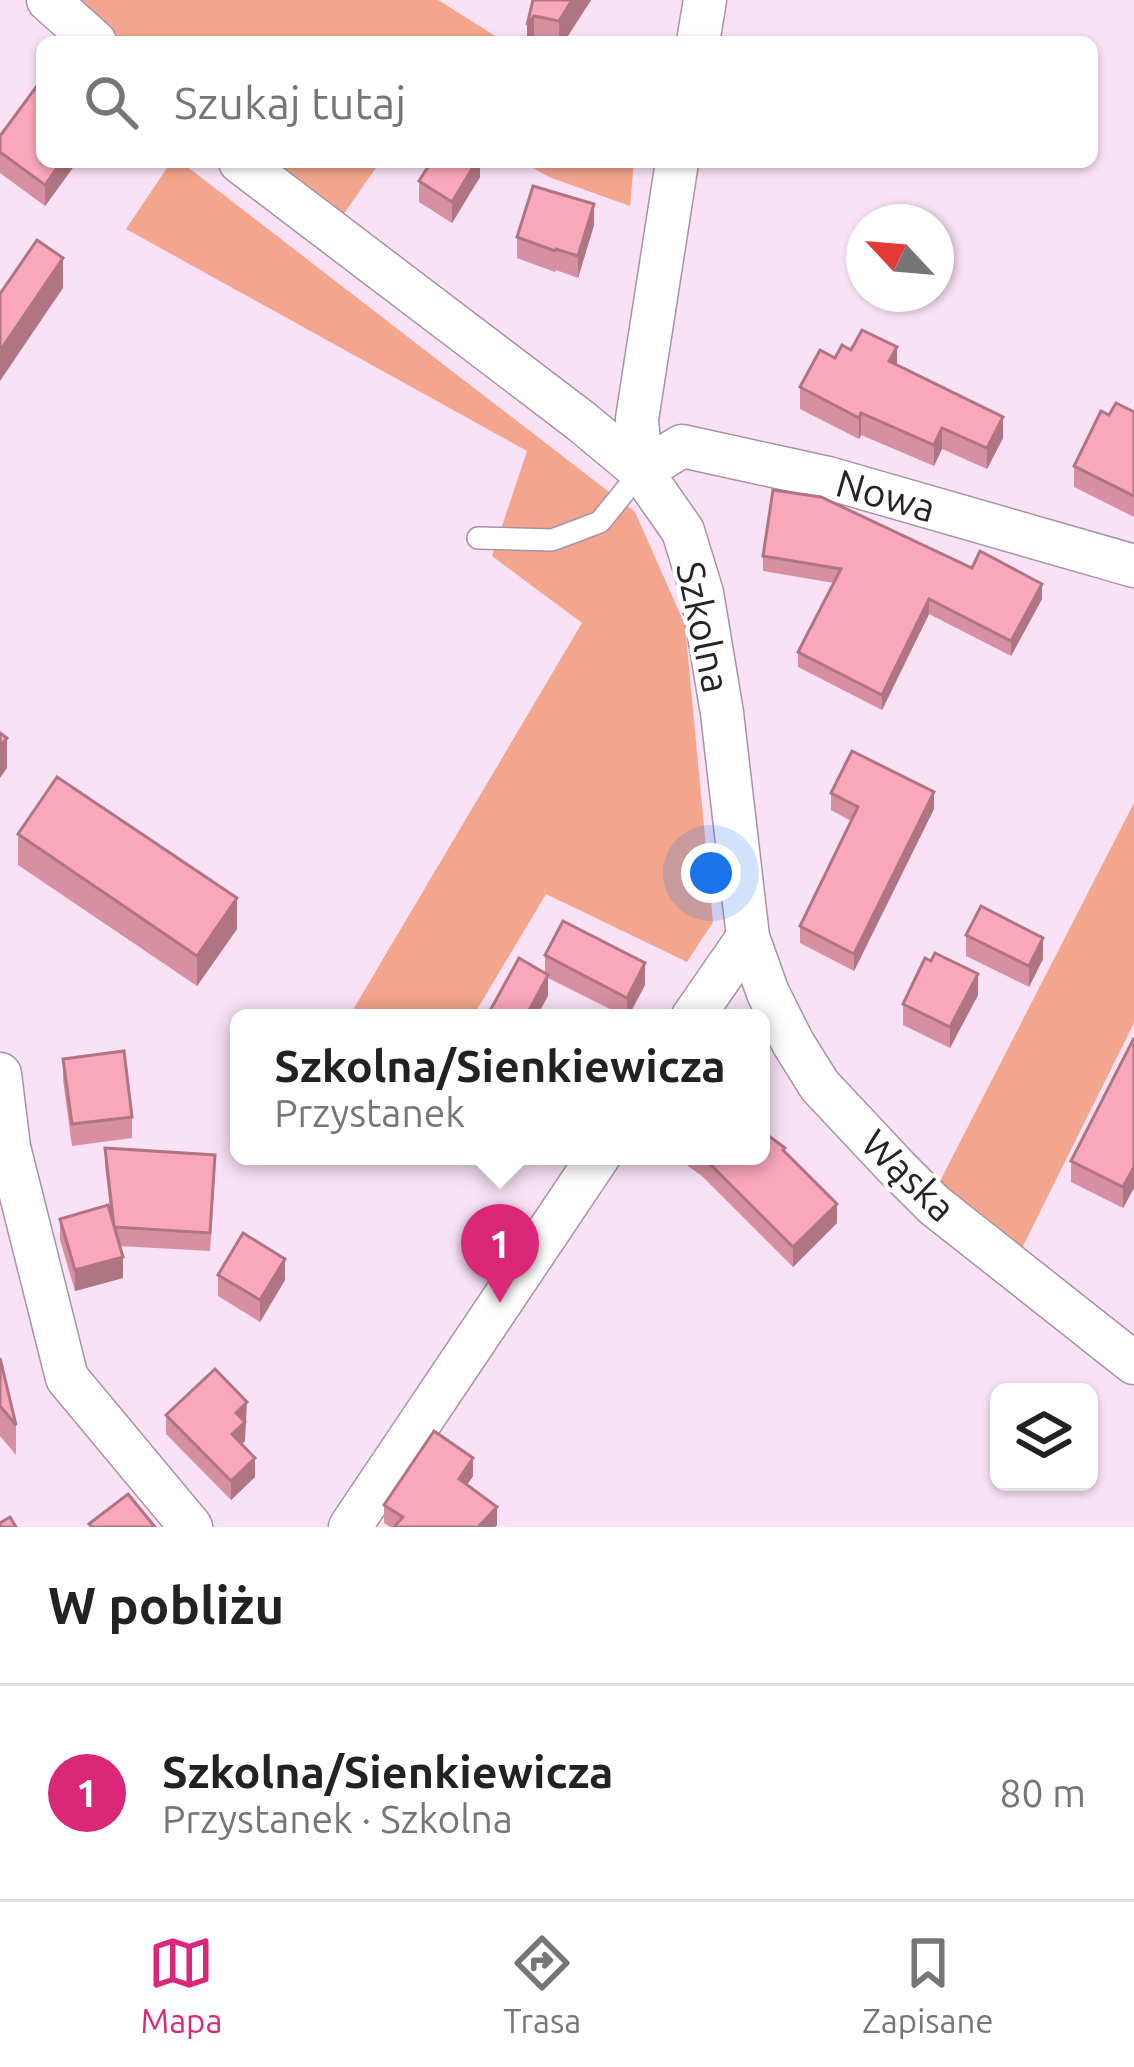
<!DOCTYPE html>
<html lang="pl">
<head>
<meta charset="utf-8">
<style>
  :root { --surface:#fff; --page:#f2f2f2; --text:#222; --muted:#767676; --line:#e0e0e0; --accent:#db2777 }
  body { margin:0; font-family:Ubuntu,sans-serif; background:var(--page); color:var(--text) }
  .controls { position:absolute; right:36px; bottom:36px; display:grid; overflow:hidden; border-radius:18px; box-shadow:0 3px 9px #0004 }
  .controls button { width:108px; height:108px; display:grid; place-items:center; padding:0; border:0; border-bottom:3px solid var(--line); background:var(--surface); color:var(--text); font:60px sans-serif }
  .compass { position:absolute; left:846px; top:204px; width:108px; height:108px; border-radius:50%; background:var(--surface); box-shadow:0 3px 9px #0004; rotate:296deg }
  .you { position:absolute; left:711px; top:873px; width:42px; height:42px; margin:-30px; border:9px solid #fff; border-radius:50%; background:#1a73e8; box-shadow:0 0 0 18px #1a73e833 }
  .badge { display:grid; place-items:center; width:78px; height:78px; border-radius:50%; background:var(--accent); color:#fff; font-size:39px; font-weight:700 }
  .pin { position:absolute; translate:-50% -99px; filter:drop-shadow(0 3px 6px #0008) }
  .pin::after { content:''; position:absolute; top:63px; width:42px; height:36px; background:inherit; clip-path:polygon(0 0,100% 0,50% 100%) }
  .popup { position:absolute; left:230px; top:1009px; width:540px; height:156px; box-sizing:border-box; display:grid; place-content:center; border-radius:18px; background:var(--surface); filter:drop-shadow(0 3px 9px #0005); font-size:39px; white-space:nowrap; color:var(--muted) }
  .popup b { font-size:45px; color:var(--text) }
  .popup::after { content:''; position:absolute; left:50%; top:100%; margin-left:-24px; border:24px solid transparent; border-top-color:var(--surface) }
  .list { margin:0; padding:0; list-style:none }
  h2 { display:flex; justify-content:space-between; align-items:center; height:156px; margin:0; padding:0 48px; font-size:51px }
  h2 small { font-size:39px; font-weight:400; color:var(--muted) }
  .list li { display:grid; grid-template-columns:78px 1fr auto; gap:36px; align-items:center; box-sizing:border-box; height:216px; padding:0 48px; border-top:3px solid var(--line) }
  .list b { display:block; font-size:45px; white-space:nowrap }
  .list p { margin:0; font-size:39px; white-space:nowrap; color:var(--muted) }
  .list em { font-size:39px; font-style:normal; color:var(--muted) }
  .icon { flex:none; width:66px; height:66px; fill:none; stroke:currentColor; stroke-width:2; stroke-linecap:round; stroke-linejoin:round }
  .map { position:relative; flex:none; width:1134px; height:1527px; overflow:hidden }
  .search { position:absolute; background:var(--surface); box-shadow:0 3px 9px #0004; left:36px; right:36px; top:36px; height:132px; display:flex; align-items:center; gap:30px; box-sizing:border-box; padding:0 42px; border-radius:18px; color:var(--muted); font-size:45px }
  .sheet { height:372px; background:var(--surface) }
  nav { display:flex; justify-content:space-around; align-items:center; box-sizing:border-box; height:168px; border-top:3px solid var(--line); background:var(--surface); font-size:33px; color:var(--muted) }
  nav a { display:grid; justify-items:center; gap:6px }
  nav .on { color:var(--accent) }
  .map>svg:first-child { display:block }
  .green { fill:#f3a68d }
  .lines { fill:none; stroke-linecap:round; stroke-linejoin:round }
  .lane-casing { stroke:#a793a5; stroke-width:24 }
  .street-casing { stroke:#a793a5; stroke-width:45 }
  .lane { stroke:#fff; stroke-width:21 }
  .street { stroke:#fff; stroke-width:42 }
  .wall { fill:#d790a1 }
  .shaded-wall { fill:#af7583 }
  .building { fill:#faa7bb; stroke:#af7583; stroke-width:3 }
  .labels { text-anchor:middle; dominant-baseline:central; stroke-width:9; stroke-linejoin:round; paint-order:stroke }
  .street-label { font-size:39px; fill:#292128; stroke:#fff }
</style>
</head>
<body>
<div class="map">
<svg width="1134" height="1527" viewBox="0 0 1134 1527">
  <rect width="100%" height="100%" fill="#f9e2f6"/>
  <g class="green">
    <path d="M 77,0 L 438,0 L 505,42 L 121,42 Z"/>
    <path d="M 171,162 L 181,162 L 635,512 L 685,625 L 713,922 L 687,962 L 546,894 L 472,1018 L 370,1018 L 354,1008 L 582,623 L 492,556 L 527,451 L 126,229 Z"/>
    <path d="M 274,162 L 380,162 L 343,215 Z"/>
    <path d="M 523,162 L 634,162 L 630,206 L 549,177 Z"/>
    <path d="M 1134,803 L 1134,1023 L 1019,1254 L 938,1185 Z"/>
  </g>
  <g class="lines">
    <defs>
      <path id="lane" d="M 478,538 L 552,540 L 600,522 L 641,471"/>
      <g id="street">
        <path d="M 48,0 L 95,42"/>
        <path d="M 698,42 L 705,0"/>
        <path d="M 240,162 L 581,421 L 641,471"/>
        <path d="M 677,162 L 637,419 L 641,471 L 683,531 L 702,593 L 722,713 L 748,937 L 768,993 L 793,1043 L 820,1086 L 897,1168 L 934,1205 L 1134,1363"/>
        <path d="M 641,471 L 682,446 L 828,478 L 1134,566"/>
        <path d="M 692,1018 L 748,937"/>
        <path d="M 0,1074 L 9,1147 L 67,1378 L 191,1527"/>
        <path d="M 350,1527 L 599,1156"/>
      </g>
    </defs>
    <use href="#lane" class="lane-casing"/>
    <use href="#street" class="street-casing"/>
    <use href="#lane" class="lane"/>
    <use href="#street" class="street"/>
  </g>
  <g class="wall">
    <path d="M 533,0 L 591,0 L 564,42 L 527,42 Z"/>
    <path d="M 0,136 L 77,162 L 45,206 L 0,173 Z"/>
    <path d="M 480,162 L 480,177 L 452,223 L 419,202 L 419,181 Z"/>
    <path d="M 594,225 L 578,278 L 556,270 L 555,272 L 517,258 L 517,237 Z"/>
    <path d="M 851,350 L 897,365 L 1003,438 L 987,469 L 942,449 L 934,466 L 861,435 L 859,439 L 800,409 L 800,387 L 835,358 Z"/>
    <path d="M 1134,412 L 1134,517 L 1074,487 L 1074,466 L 1109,415 Z"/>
    <path d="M 763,556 L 972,568 L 1042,599 L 1011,656 L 929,614 L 882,710 L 798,667 L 798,652 L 834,583 L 763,571 Z"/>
    <path d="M 831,793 L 934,809 L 854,971 L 800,943 L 800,926 L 851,821 L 831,810 Z"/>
    <path d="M 18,834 L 237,929 L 197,986 L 18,865 Z"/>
    <path d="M 966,935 L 1043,959 L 1029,987 L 966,956 Z"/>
    <path d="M 545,955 L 645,985 L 628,1018 L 548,978 L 548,996 L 545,972 Z"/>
    <path d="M 978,995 L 950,1048 L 903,1025 L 903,1004 Z"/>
    <path d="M 1134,1038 L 1134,1188 L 1123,1208 L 1071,1182 L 1071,1161 Z"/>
    <path d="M 63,1059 L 132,1117 L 132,1138 L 72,1146 L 63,1080 Z"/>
    <path d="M 765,1134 L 785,1152 L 837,1223 L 793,1267 L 702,1176 L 674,1156 L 761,1156 Z"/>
    <path d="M 105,1148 L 215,1173 L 210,1251 L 119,1246 L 123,1278 L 75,1291 L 60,1240 L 60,1219 L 111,1217 L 105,1166 Z"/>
    <path d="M 218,1275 L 285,1280 L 260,1322 L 218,1296 Z"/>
    <path d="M 0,1358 L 16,1425 L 16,1455 L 0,1436 Z"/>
    <path d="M 166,1415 L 247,1421 L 245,1423 L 245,1441 L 242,1444 L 255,1477 L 231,1500 L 166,1434 Z"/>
    <path d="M 473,1476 L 467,1485 L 497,1525 L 495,1527 L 390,1527 L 384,1523 L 384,1505 Z"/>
  </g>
  <g class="shaded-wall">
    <path d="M 572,0 L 591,0 L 564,42 L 559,42 L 559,21 Z"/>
    <path d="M 534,16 L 534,42 L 527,42 L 527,25 Z"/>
    <path d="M 61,162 L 77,162 L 45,206 L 45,185 Z"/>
    <path d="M 476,162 L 480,162 L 480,177 L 452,223 L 452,202 Z"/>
    <path d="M 594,204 L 594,225 L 578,278 L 578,256 Z"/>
    <path d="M 63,258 L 63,288 L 0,381 L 0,351 Z"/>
    <path d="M 897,347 L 897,368 L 889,361 Z"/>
    <path d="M 861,413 L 861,435 L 859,439 L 859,418 Z"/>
    <path d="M 1003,417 L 1003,438 L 987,469 L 987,448 Z"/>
    <path d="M 942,428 L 942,449 L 934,466 L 934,445 Z"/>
    <path d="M 1042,584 L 1042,599 L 1011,656 L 1011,641 Z"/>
    <path d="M 929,599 L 929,614 L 882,710 L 882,695 Z"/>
    <path d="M 7,738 L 7,768 L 0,778 L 0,747 Z"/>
    <path d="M 934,792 L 934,809 L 854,971 L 854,954 Z"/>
    <path d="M 237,898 L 237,929 L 197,986 L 197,956 Z"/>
    <path d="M 1043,938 L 1043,959 L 1029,987 L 1029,966 Z"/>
    <path d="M 645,963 L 645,985 L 627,1018 L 627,998 Z"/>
    <path d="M 978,974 L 978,995 L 950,1048 L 950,1027 Z"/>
    <path d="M 548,975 L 548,996 L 536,1018 L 525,1018 Z"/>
    <path d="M 1134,1167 L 1134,1188 L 1123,1208 L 1123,1187 Z"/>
    <path d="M 837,1204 L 837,1223 L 793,1267 L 793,1247 Z"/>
    <path d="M 123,1257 L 123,1278 L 75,1291 L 75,1270 Z"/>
    <path d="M 285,1259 L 285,1280 L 260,1322 L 260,1300 Z"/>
    <path d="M 247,1402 L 245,1441 L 232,1453 L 232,1434 L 236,1413 Z"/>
    <path d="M 255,1458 L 255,1477 L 231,1500 L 231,1481 Z"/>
    <path d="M 473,1458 L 473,1476 L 459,1497 L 459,1479 Z"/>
    <path d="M 497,1507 L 497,1525 L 495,1527 L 478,1527 Z"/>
  </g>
  <g class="building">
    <path d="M 533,0 L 572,0 L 559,21 L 534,16 L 527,25 Z"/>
    <path d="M 42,79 L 42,162 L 61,162 L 45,185 L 0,152 L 0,136 Z"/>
    <path d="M 431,162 L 476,162 L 452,202 L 419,181 Z"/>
    <path d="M 533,186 L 594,204 L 578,256 L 556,249 L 555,251 L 517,237 Z"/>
    <path d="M 37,240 L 63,258 L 0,351 L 0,294 Z"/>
    <path d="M 862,330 L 897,347 L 889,361 L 1003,417 L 987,448 L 942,428 L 934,445 L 861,413 L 859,418 L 800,387 L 820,350 L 835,358 L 842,345 L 851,350 Z"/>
    <path d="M 1116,403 L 1134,412 L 1134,496 L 1074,466 L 1101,411 L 1109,415 Z"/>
    <path d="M 773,490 L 821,497 L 972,568 L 980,551 L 1042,584 L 1011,641 L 929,599 L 882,695 L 798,652 L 841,569 L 763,556 Z"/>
    <path d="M 0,733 L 7,738 L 0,747 Z"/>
    <path d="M 852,751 L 934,792 L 854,954 L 800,926 L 858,807 L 831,793 Z"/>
    <path d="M 57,777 L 237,898 L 197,956 L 18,834 Z"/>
    <path d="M 981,906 L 1043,938 L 1029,966 L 966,935 Z"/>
    <path d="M 563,921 L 645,963 L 627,998 L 545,955 Z"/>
    <path d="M 935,953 L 978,974 L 950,1027 L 903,1004 L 925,958 L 931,961 Z"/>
    <path d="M 519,958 L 548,975 L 525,1018 L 486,1018 Z"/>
    <path d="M 1134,1038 L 1134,1167 L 1123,1187 L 1071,1161 Z"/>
    <path d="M 124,1051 L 132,1117 L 72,1124 L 63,1059 Z"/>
    <path d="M 761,1125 L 765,1128 L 762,1131 L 785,1148 L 783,1150 L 837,1204 L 793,1247 L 702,1156 L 761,1156 Z"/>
    <path d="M 105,1148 L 215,1155 L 210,1233 L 114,1227 Z"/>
    <path d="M 108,1205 L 123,1257 L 75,1270 L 60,1219 Z"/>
    <path d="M 243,1233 L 285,1259 L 260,1300 L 218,1275 Z"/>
    <path d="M 0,1358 L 16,1425 L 0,1406 Z"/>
    <path d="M 215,1369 L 247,1402 L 236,1413 L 245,1422 L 232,1434 L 255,1458 L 231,1481 L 166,1415 Z"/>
    <path d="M 434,1431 L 473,1458 L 459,1479 L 497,1507 L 478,1527 L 394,1527 L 403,1517 L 384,1505 Z"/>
    <path d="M 128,1494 L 155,1527 L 92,1527 L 89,1524 Z"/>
    <path d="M 10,1517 L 16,1527 L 0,1527 L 0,1523 Z"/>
  </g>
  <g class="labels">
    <g class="street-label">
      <text transform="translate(886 495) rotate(16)">Nowa</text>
      <text transform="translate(704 627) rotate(78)">Szkolna</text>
      <text transform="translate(909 1175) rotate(44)">Wąska</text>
    </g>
  </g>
</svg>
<div class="controls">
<button><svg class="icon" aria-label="layers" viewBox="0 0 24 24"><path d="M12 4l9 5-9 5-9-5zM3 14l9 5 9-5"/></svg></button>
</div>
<svg class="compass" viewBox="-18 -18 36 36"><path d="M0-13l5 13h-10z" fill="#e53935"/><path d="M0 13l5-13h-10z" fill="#767676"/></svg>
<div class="you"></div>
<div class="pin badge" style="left:500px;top:1303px">1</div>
<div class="popup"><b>Szkolna/Sienkiewicza</b>Przystanek</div>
<div class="search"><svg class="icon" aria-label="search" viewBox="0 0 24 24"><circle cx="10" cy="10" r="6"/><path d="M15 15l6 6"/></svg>Szukaj tutaj</div>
</div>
<section class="sheet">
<h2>W pobliżu<small></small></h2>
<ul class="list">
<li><span class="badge">1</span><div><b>Szkolna/Sienkiewicza</b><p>Przystanek · Szkolna</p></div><em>80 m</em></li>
</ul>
</section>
<nav>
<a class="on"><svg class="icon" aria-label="map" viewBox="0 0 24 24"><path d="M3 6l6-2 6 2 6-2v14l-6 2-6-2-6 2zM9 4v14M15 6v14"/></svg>Mapa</a>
<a><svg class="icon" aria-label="directions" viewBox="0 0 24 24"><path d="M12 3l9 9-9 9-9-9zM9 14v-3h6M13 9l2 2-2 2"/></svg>Trasa</a>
<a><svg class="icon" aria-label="saved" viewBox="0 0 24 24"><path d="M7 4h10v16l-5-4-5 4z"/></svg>Zapisane</a>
</nav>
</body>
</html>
